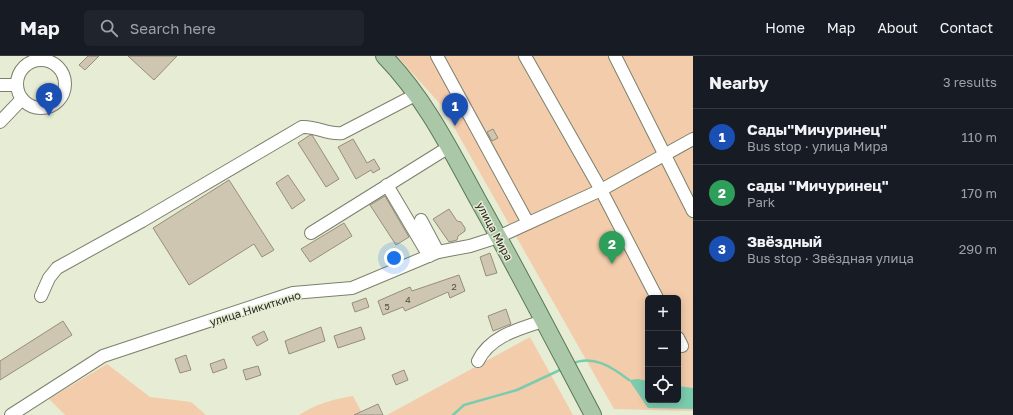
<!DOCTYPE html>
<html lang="en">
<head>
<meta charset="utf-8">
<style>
  :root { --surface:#171b24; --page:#20242c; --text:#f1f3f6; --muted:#9ea1a6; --line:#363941; --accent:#2563eb }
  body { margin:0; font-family:"Golos Text",sans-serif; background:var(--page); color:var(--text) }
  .controls { position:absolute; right:12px; bottom:12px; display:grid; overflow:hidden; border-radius:6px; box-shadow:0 2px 10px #0003 }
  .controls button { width:36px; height:36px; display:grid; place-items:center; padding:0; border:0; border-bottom:1px solid var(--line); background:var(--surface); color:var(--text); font:20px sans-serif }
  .you { position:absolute; left:394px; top:202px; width:14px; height:14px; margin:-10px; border:3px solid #fff; border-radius:50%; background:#1a73e8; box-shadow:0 0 0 6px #1a73e833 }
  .badge { display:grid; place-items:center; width:26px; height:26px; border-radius:50%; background:var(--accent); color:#fff; font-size:13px; font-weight:700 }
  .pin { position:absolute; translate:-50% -33px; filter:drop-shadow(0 1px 2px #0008) }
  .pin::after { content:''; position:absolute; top:21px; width:14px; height:12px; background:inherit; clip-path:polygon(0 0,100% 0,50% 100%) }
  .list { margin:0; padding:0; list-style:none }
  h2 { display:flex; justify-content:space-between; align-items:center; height:52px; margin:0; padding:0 16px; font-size:17px }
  h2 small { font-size:13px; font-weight:400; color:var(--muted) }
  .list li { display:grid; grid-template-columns:26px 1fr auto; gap:12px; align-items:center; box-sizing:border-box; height:56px; padding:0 16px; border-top:1px solid var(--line) }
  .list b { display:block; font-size:15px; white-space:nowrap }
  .list p { margin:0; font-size:13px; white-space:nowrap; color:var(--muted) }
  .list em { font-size:13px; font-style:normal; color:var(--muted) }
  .icon { flex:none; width:22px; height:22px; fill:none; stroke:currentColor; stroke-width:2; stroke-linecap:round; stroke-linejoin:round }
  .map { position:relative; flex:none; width:693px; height:359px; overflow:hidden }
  header { display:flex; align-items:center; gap:24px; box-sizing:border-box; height:56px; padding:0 20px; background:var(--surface); border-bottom:1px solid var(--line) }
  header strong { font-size:19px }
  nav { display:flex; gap:22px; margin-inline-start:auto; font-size:14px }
  .search { width:280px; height:36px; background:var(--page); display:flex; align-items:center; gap:10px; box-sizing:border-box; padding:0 14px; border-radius:6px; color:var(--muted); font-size:15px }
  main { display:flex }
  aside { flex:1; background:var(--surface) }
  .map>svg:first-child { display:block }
  .green { fill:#f3ccab; fill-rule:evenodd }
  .water { fill:#7bccaf }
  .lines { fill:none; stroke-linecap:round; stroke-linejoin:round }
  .stream { stroke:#7bccaf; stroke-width:2.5 }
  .building { fill:#cec6b1; stroke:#968e7a }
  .minor-casing { stroke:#7c806c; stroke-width:14 }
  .major-casing { stroke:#587853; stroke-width:18 }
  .minor { stroke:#fff; stroke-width:12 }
  .major { stroke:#aac8a8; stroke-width:16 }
  .labels { text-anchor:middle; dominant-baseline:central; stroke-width:3; stroke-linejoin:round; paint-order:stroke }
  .number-label { font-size:9px; fill:#515044 }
  .street-label { font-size:11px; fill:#272820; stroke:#e7ecd5 }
</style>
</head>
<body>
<header>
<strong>Map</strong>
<div class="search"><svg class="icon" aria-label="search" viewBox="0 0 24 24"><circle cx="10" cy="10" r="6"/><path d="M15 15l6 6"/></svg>Search here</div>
<nav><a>Home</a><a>Map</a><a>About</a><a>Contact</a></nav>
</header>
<main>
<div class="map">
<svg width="693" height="359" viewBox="0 0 693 359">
  <rect width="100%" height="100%" fill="#e7ecd5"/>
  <g class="green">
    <path d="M 397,0 L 693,0 L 693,355 L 614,353 L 442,50 ZM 648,242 L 678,242 L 678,344 L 648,344 Z"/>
    <path d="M 530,281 L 573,359 L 387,359 Z"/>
    <path d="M 107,308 L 150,341 L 191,346 L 206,359 L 65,359 L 49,343 Z"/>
    <path d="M 353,340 L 363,359 L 299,359 C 316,348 333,343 353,340 Z"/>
  </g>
  <path class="water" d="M 638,323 L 648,325 L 648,344 L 678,344 L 678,330 L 693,332 L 693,353 L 648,352 L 629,324 Z"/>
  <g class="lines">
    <g class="stream">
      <path d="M 571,308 C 593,298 612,311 629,324"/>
      <path d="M 453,359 L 464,349 L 517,334 L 562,313"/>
    </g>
  </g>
  <g class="building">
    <path d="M 88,0 L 99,0 L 85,14 L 79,9 Z"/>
    <path d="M 128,0 L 177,0 L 154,24 Z"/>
    <path d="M 493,73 L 498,82 L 492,85 L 487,76 Z"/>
    <path d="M 310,79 L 312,79 L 339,123 L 326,131 L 298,87 Z"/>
    <path d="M 353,83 L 367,107 L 374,103 L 380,113 L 373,117 L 371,114 L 356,123 L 338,91 Z"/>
    <path d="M 288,119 L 305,144 L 292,153 L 276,127 Z"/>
    <path d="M 229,124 L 274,194 L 262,201 L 254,188 L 189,229 L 153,172 Z"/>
    <path d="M 385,140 L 409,181 L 396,189 L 370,149 Z"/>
    <path d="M 449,153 L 457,165 L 461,166 L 465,172 L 465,175 L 458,180 L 457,184 L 449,186 L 433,163 Z"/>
    <path d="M 344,167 L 352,180 L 310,206 L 301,193 Z"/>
    <path d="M 490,197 L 497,217 L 486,220 L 480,201 Z"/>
    <path d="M 459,219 L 465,235 L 450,242 L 448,236 L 405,255 L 403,251 L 383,259 L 378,245 L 410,231 L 412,235 Z"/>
    <path d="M 366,242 L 369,251 L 355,256 L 352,247 Z"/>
    <path d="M 506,253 L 511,268 L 493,275 L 488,260 Z"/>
    <path d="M 63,265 L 72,279 L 0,324 L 0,305 Z"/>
    <path d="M 321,271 L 325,285 L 289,298 L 285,285 Z"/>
    <path d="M 361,271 L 365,283 L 338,292 L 334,280 Z"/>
    <path d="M 264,275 L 268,284 L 257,290 L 252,281 Z"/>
    <path d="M 186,299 L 191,314 L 180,317 L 175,303 Z"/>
    <path d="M 224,303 L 227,312 L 213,317 L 210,308 Z"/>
    <path d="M 258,310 L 261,319 L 246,324 L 243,314 Z"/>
    <path d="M 404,314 L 408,324 L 396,329 L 392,319 Z"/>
    <path d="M 378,348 L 383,359 L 354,359 Z"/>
  </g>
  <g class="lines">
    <defs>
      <g id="minor">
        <path d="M 437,0 L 528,167"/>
        <path d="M 525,0 L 601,134 L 657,242"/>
        <path d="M 615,0 L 693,155"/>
        <circle cx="41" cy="28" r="24"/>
        <path d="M 0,29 L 17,29"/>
        <path d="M 0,66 L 22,43"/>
        <path d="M 387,129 L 429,200"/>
        <path d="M 421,164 L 438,196"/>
        <path d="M 311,177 L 449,91"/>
        <path d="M 41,240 L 49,222 L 57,212 L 142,165 L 302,71 C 317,70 328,79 342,77 L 417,38"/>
        <path d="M 678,282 L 682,290"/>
        <path d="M 478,305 C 490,280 519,273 543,265"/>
        <path d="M 11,359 L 103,300 L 293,237 L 352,232 L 438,196 L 470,190 L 498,181 L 601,134 L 693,83"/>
      </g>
      <path id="major" d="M 384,0 C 425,42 450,93 478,144 C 518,215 555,287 593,359"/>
    </defs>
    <use href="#minor" class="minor-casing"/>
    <use href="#major" class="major-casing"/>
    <use href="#minor" class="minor"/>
    <use href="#major" class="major"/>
  </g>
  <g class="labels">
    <g class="number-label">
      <text x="454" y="230">2</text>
      <text x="408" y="243">4</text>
      <text x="387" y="250">5</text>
    </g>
    <g class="street-label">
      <text transform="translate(495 175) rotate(62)">улица Мира</text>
      <text transform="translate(255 252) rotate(-17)">улица Никиткино</text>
    </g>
  </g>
</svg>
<div class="controls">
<button>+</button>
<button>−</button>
<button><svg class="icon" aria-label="locate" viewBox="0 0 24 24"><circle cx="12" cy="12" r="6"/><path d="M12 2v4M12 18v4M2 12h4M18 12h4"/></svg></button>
</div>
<div class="you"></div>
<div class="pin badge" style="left:455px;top:70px;background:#1a4fb4">1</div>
<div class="pin badge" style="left:612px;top:208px;background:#2e9e5b">2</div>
<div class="pin badge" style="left:49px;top:60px;background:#1a4fb4">3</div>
</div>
<aside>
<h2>Nearby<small>3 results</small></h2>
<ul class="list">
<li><span class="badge" style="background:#1a4fb4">1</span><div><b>Сады&quot;Мичуринец&quot;</b><p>Bus stop · улица Мира</p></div><em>110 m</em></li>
<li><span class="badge" style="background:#2e9e5b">2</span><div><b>сады &quot;Мичуринец&quot;</b><p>Park</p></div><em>170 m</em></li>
<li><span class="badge" style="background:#1a4fb4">3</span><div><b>Звёздный</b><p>Bus stop · Звёздная улица</p></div><em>290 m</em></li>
</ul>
</aside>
</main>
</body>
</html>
